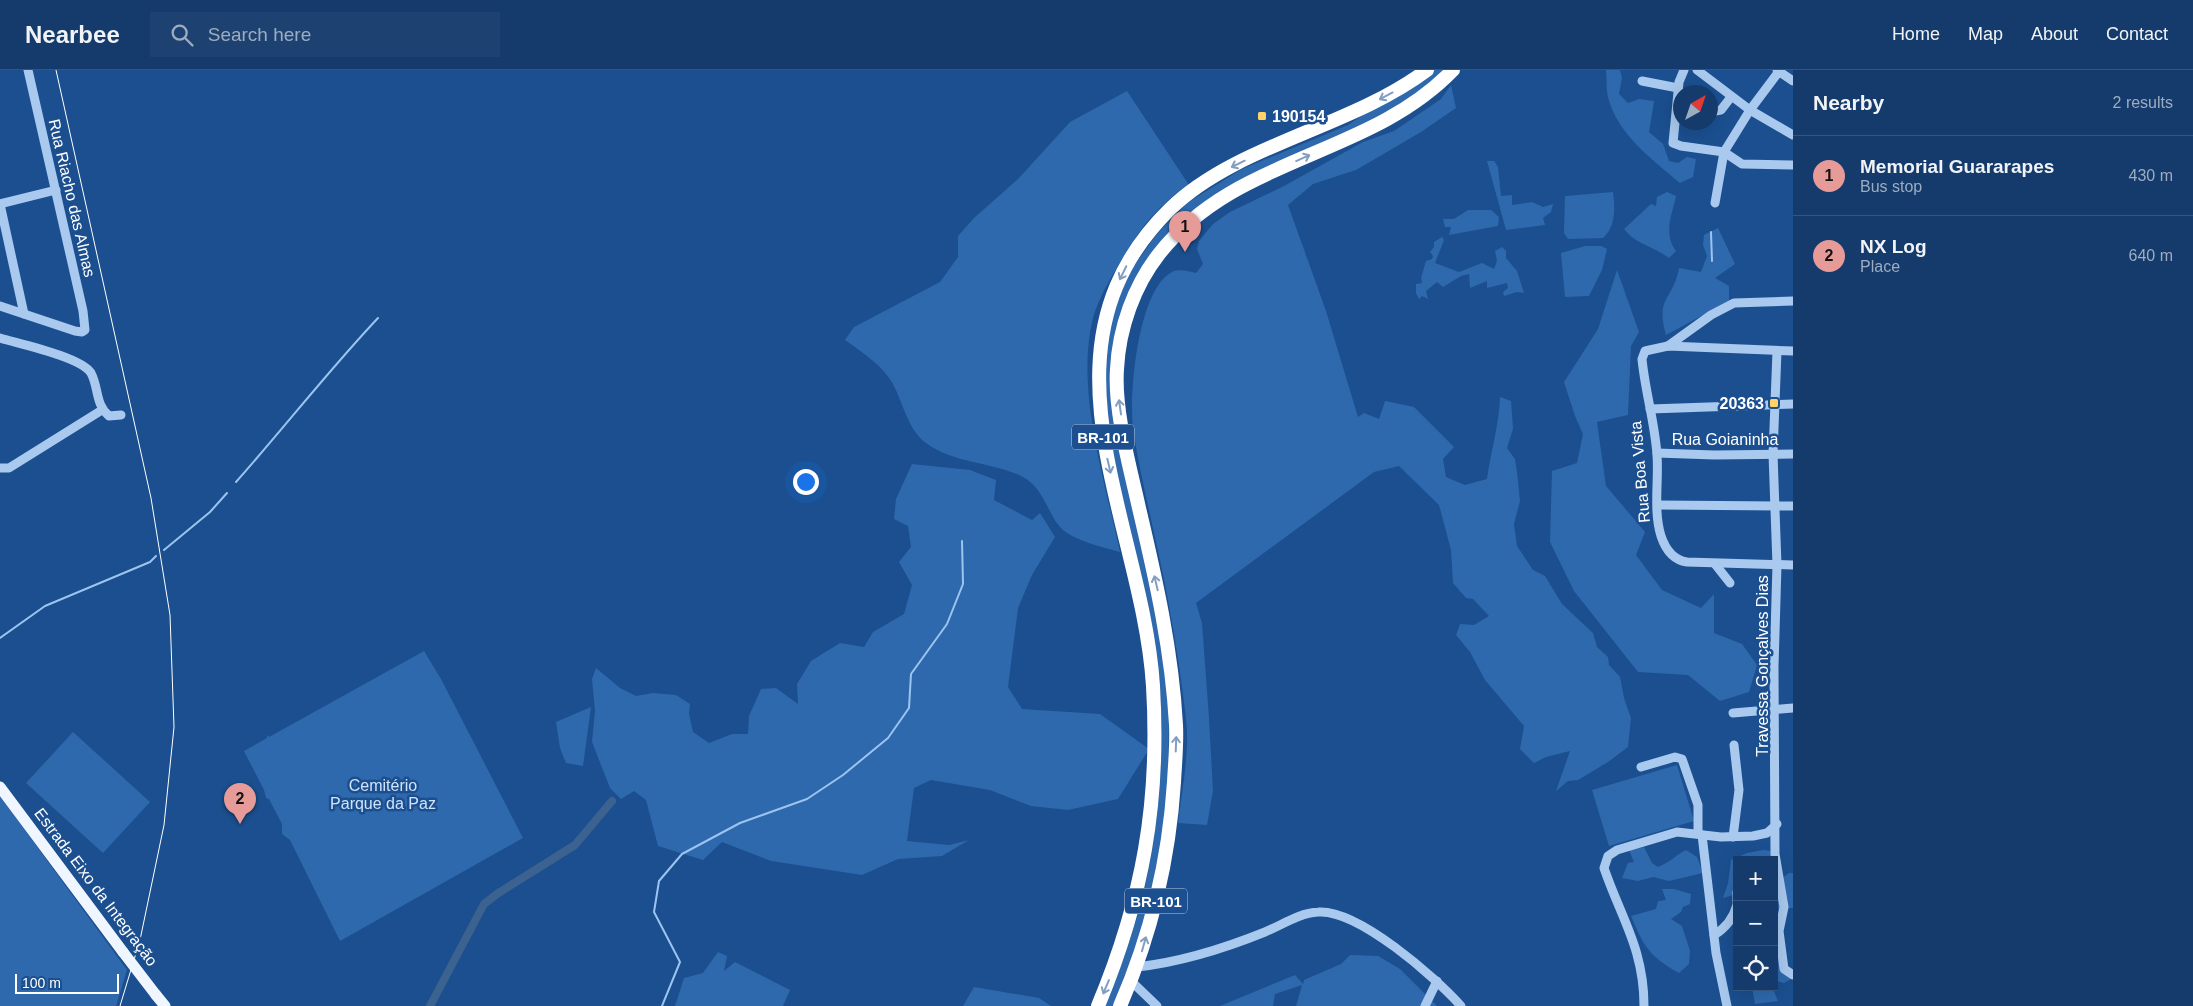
<!DOCTYPE html>
<html lang="en">
<head>
<meta charset="utf-8">
<style>
  :root { --surface:#143b6b; --page:#1d4271; --text:#f1f3f6; --muted:#9dadc1; --line:#33557e; --accent:#e69b98 }
  body { margin:0; font-family:Arial,sans-serif; background:var(--page); color:var(--text) }
  .controls { position:absolute; right:15px; bottom:15px; display:grid; overflow:hidden; border-radius:0px; box-shadow:0 5px 20px #0002 }
  .controls button { width:45px; height:45px; display:grid; place-items:center; padding:0; border:0; border-bottom:1px solid var(--line); background:var(--surface); color:var(--text); font:25px sans-serif }
  .compass { position:absolute; left:1673px; top:15px; width:45px; height:45px; border-radius:50%; background:var(--surface); box-shadow:0 5px 20px #0002; rotate:40deg }
  .scale { position:absolute; left:15px; bottom:12px; width:104px; box-sizing:border-box; padding-left:5px; border:2px solid #fff; border-top:0; font-size:14px; line-height:18px; white-space:nowrap; color:#fff; -webkit-text-stroke:4px #1b4f8f; paint-order:stroke }
  .you { position:absolute; left:805px; top:411px; width:18px; height:18px; margin:-12px; border:4px solid #fff; border-radius:50%; background:#1a73e8; box-shadow:0 0 0 8px #1a73e833 }
  .badge { display:grid; place-items:center; width:32px; height:32px; border-radius:50%; background:var(--accent); color:#111; font-size:16px; font-weight:700 }
  .pin { position:absolute; translate:-50% -41px; filter:drop-shadow(0 1px 2px #0008) }
  .pin::after { content:''; position:absolute; top:26px; width:18px; height:15px; background:inherit; clip-path:polygon(0 0,100% 0,50% 100%) }
  .list { margin:0; padding:0; list-style:none }
  h2 { display:flex; justify-content:space-between; align-items:center; height:65px; margin:0; padding:0 20px; font-size:21px }
  h2 small { font-size:16px; font-weight:400; color:var(--muted) }
  .list li { display:grid; grid-template-columns:32px 1fr auto; gap:15px; align-items:center; box-sizing:border-box; height:80px; padding:0 20px; border-top:1px solid var(--line) }
  .list b { display:block; font-size:19px; white-space:nowrap }
  .list p { margin:0; font-size:16px; white-space:nowrap; color:var(--muted) }
  .list em { font-size:16px; font-style:normal; color:var(--muted) }
  .icon { flex:none; width:28px; height:28px; fill:none; stroke:currentColor; stroke-width:2; stroke-linecap:round; stroke-linejoin:round }
  .map { position:relative; flex:none; width:1793px; height:936px; overflow:hidden }
  header { display:flex; align-items:center; gap:30px; box-sizing:border-box; height:70px; padding:0 25px; background:var(--surface); border-bottom:1px solid var(--line) }
  header strong { font-size:24px }
  nav { display:flex; gap:28px; margin-inline-start:auto; font-size:18px }
  .search { width:350px; height:45px; background:var(--page); display:flex; align-items:center; gap:12px; box-sizing:border-box; padding:0 18px; border-radius:0px; color:var(--muted); font-size:19px }
  main { display:flex }
  aside { flex:1; background:var(--surface) }
  .map>svg:first-child { display:block }
  .green { fill:#2e69ad }
  .lines { fill:none; stroke-linecap:round; stroke-linejoin:round }
  .stream { stroke:#9cc4f0; stroke-width:2 }
  .canal { stroke:#3c6290; stroke-width:8 }
  .minor { stroke:#a9c9ee; stroke-width:9 }
  .major { stroke:#f0f6ff; stroke-width:11 }
  .highway { stroke:#fff; stroke-width:14 }
  .tram { stroke:#fff; stroke-width:1 }
  .major-bridge { stroke:#f0f6ff; stroke-width:11 }
  .oneway { stroke:#829ec1 }
  .poi-dot { fill:#ffd166; stroke:#1b4f8f; stroke-width:2 }
  .labels { text-anchor:middle; dominant-baseline:central; stroke-width:5; stroke-linejoin:round; paint-order:stroke }
  .shield { fill:#1b4f8f; stroke:#bbcadd; stroke-width:1 }
  .shield-label { font-size:15px; font-weight:bold; fill:#fff }
  .poi-label { font-size:16px; font-weight:bold; fill:#fff; stroke:#1b4f8f; text-anchor:start }
  .street-label { font-size:16px; fill:#fff; stroke:#1b4f8f }
  .park-label { font-size:16px; fill:#cfe3fa; stroke:#1b4f8f }
</style>
</head>
<body>
<header>
<strong>Nearbee</strong>
<div class="search"><svg class="icon" aria-label="search" viewBox="0 0 24 24"><circle cx="10" cy="10" r="6"/><path d="M15 15l6 6"/></svg>Search here</div>
<nav><a>Home</a><a>Map</a><a>About</a><a>Contact</a></nav>
</header>
<main>
<div class="map">
<svg width="1793" height="936" viewBox="0 0 1793 936">
  <rect width="100%" height="100%" fill="#1b4f8f"/>
  <g class="green">
    <path d="M 1429,0 L 1449,0 L 1410,32 L 1248,108 L 1143,202 L 1113,301 L 1152,516 L 1169,635 L 1168,742 L 1146,850 L 1113,936 L 1105,936 C 1142,849 1159,776 1161,681 C 1161,661 1162,641 1160,621 L 1105,347 L 1106,262 L 1129,203 L 1156,165 L 1187,133 L 1242,99 L 1348,55 Z"/>
    <path d="M 1606,0 L 1620,0 L 1622,8 L 1619,24 L 1628,33 L 1639,29 L 1654,31 L 1649,62 L 1663,74 L 1669,91 L 1678,93 L 1687,87 L 1696,89 L 1693,107 L 1680,113 C 1653,90 1617,64 1608,27 C 1606,19 1607,9 1606,0 Z"/>
    <path d="M 1451,15 L 1456,38 L 1421,62 L 1356,100 L 1313,114 L 1288,135 L 1326,241 L 1358,347 L 1364,343 L 1379,349 L 1385,331 L 1414,337 L 1454,377 L 1443,389 L 1446,407 L 1465,415 L 1487,409 C 1491,380 1499,356 1500,327 L 1511,331 L 1513,359 L 1507,378 L 1515,389 L 1517,402 L 1520,431 L 1514,454 L 1517,476 L 1533,500 L 1545,506 L 1562,534 L 1593,563 L 1597,577 L 1608,587 L 1609,595 L 1620,607 L 1624,628 L 1631,648 L 1628,677 L 1608,692 L 1578,710 L 1568,711 L 1556,721 L 1570,681 L 1546,687 L 1534,693 L 1520,679 L 1524,656 L 1485,610 L 1470,582 L 1456,565 L 1460,554 L 1474,555 L 1489,546 L 1473,529 L 1466,528 L 1453,513 L 1451,480 L 1439,435 L 1399,396 L 1374,402 L 1196,533 L 1202,553 L 1209,648 L 1213,721 L 1207,755 L 1178,753 C 1182,719 1190,682 1186,648 C 1179,589 1169,530 1156,472 C 1148,434 1138,395 1133,357 C 1129,323 1138,216 1174,201 C 1181,199 1189,201 1196,203 L 1203,194 L 1197,179 L 1199,171 L 1213,154 L 1230,142 L 1284,116 L 1363,72 L 1394,61 L 1441,29 Z"/>
    <path d="M 1127,21 L 1189,115 C 1161,132 1142,156 1125,184 C 1114,203 1099,226 1093,248 C 1075,319 1105,411 1120,482 C 1105,478 1072,470 1061,458 C 1048,445 1044,418 1023,407 C 994,392 954,394 926,373 C 908,360 903,333 893,314 C 883,296 862,282 845,270 L 854,257 L 940,212 L 958,187 L 958,166 L 974,148 L 1019,108 L 1070,52 Z"/>
    <path d="M 1487,91 L 1494,91 L 1498,97 L 1501,126 L 1512,125 L 1512,135 L 1532,132 L 1543,137 L 1553,134 L 1551,142 L 1543,148 L 1545,155 L 1506,160 Z"/>
    <path d="M 1613,122 C 1615,138 1616,156 1603,168 L 1568,169 L 1564,163 L 1565,126 Z"/>
    <path d="M 1667,122 L 1676,126 C 1672,144 1663,164 1676,181 L 1669,188 C 1651,175 1637,175 1624,159 L 1651,134 L 1656,136 L 1657,127 Z"/>
    <path d="M 1468,140 L 1491,140 L 1499,147 L 1498,156 L 1449,165 L 1451,157 L 1445,157 L 1443,149 L 1454,149 Z"/>
    <path d="M 1718,158 L 1735,194 L 1715,208 L 1729,216 L 1729,231 L 1666,265 C 1655,226 1673,231 1679,198 L 1701,202 L 1707,186 L 1703,175 L 1704,165 Z"/>
    <path d="M 1442,167 L 1444,170 L 1435,193 L 1459,202 L 1482,193 L 1494,199 L 1497,191 L 1495,181 L 1502,177 L 1506,181 L 1506,188 L 1517,201 L 1524,223 L 1517,222 L 1504,226 L 1503,222 L 1508,218 L 1507,213 L 1487,218 L 1487,211 L 1470,218 L 1469,204 L 1461,206 L 1443,217 L 1437,212 L 1426,221 L 1428,229 L 1422,226 L 1419,229 L 1416,223 L 1416,214 L 1422,213 L 1421,208 L 1426,191 L 1432,189 L 1433,186 L 1430,182 L 1434,177 L 1434,172 Z"/>
    <path d="M 1585,176 L 1601,176 L 1607,179 L 1602,200 L 1589,226 L 1565,227 L 1561,183 Z"/>
    <path d="M 1617,200 L 1639,262 L 1631,276 L 1628,345 L 1597,352 L 1606,416 L 1645,462 L 1636,485 L 1662,520 L 1701,538 L 1714,524 L 1714,563 L 1742,574 L 1757,595 L 1749,622 L 1720,631 L 1688,605 L 1638,602 L 1574,521 L 1550,472 L 1552,401 L 1577,393 L 1583,364 L 1575,346 L 1564,312 L 1598,259 Z"/>
    <path d="M 912,394 L 970,400 L 996,410 L 994,430 L 1032,450 L 1040,443 L 1055,467 L 1032,505 L 1018,538 L 1008,617 L 1022,639 L 1100,644 L 1149,679 L 1118,729 L 1068,740 L 1031,736 L 990,720 L 931,710 L 914,718 L 907,771 L 949,775 L 969,770 L 942,786 L 898,789 L 862,805 L 771,791 L 722,772 L 703,790 L 658,776 L 646,730 L 634,721 L 621,729 L 610,718 L 592,672 L 595,641 L 592,609 L 596,598 L 620,618 L 636,626 L 653,623 L 676,625 L 690,634 L 689,644 L 693,662 L 709,673 L 732,664 L 748,664 L 749,646 L 761,619 L 776,618 L 798,634 L 797,614 L 811,591 L 840,573 L 864,577 L 873,562 L 904,544 L 912,515 L 899,492 L 911,477 L 908,456 L 894,449 L 896,429 Z"/>
    <path d="M 424,581 L 441,609 L 523,768 L 340,871 L 290,770 L 282,764 L 282,754 L 269,729 L 266,728 L 264,720 L 244,681 L 267,668 L 267,665 L 269,667 Z"/>
    <path d="M 591,637 L 583,696 L 566,693 L 560,678 L 556,652 Z"/>
    <path d="M 73,662 L 150,732 L 103,783 L 26,713 Z"/>
    <path d="M 1677,695 L 1694,751 L 1609,776 L 1592,720 Z"/>
    <path d="M 0,726 L 127,900 L 116,936 L 0,936 Z"/>
    <path d="M 1644,777 L 1652,793 L 1658,797 C 1671,792 1674,786 1686,780 L 1697,787 L 1703,803 L 1669,811 L 1653,807 L 1638,811 L 1622,808 L 1628,793 L 1634,792 L 1629,780 Z"/>
    <path d="M 1763,780 L 1772,781 L 1771,790 L 1737,790 L 1737,813 L 1733,825 L 1723,828 L 1728,813 L 1731,790 L 1747,783 Z"/>
    <path d="M 1789,803 L 1793,803 L 1793,838 L 1774,839 L 1777,812 Z"/>
    <path d="M 1662,819 L 1674,819 L 1691,824 L 1690,834 L 1683,837 L 1681,842 L 1671,849 L 1682,856 L 1690,881 L 1689,894 L 1679,903 C 1649,886 1644,877 1631,846 L 1656,839 L 1658,831 L 1666,830 Z"/>
    <path d="M 1774,849 L 1779,852 L 1782,892 L 1793,899 L 1793,908 L 1784,913 L 1774,910 Z"/>
    <path d="M 718,882 L 727,886 L 724,901 L 735,892 L 790,920 L 783,936 L 675,936 L 684,908 L 703,903 Z"/>
    <path d="M 1350,885 L 1378,886 L 1400,899 L 1437,936 L 1296,936 L 1302,915 L 1275,924 L 1273,936 L 1220,936 L 1295,905 L 1303,914 L 1304,910 L 1341,894 Z"/>
    <path d="M 974,917 L 1039,928 L 1051,936 L 963,936 Z"/>
    <path d="M 1752,917 L 1772,917 L 1778,931 L 1755,934 Z"/>
  </g>
  <g class="lines">
    <g class="stream">
      <path d="M 1711,162 L 1712,191"/>
      <path d="M 236,412 C 284,358 328,301 378,248"/>
      <path d="M 164,480 L 210,442 L 227,423"/>
      <path d="M 0,568 L 45,536 L 150,492 L 156,486"/>
      <path d="M 662,936 L 680,892 L 654,842 L 659,811 L 682,784 L 740,753 L 807,729 L 843,705 L 888,668 L 909,638 L 911,604 L 947,554 L 963,514 L 962,471"/>
    </g>
    <path class="canal" d="M 430,936 L 484,834 L 497,824 L 575,775 L 612,731"/>
    <g class="minor">
      <path d="M 1684,0 L 1679,12 L 1673,73 L 1681,76 L 1724,82"/>
      <path d="M 1697,0 L 1750,40 L 1793,65"/>
      <path d="M 1777,0 L 1793,11"/>
      <path d="M 1642,11 L 1678,18"/>
      <path d="M 1710,42 L 1721,40 L 1731,27"/>
      <path d="M 1724,82 L 1742,94 L 1793,95"/>
      <path d="M 1715,133 L 1724,82 L 1750,40 L 1780,0"/>
      <path d="M 0,134 L 24,244"/>
      <path d="M 0,134 L 56,120"/>
      <path d="M 0,236 L 75,261 L 82,262 L 85,260 L 83,241 L 28,0"/>
      <path d="M 0,268 C 20,274 81,287 91,303 C 99,318 95,334 109,346 L 121,345"/>
      <path d="M 1668,276 L 1711,245 L 1734,233 L 1793,231"/>
      <path d="M 1777,281 L 1773,384 L 1777,495 L 1774,597 L 1775,784 L 1784,837 L 1779,861 L 1784,899 L 1793,905"/>
      <path d="M 1793,281 L 1668,276 L 1645,281 L 1642,289 C 1645,321 1655,353 1657,385 C 1659,411 1653,440 1661,466 C 1665,478 1673,490 1687,492 L 1793,495"/>
      <path d="M 1650,339 L 1793,334"/>
      <path d="M 1657,383 L 1714,385 L 1793,384"/>
      <path d="M 0,398 L 9,398 L 102,340"/>
      <path d="M 1658,435 L 1793,436"/>
      <path d="M 1715,494 L 1730,513"/>
      <path d="M 1733,643 L 1793,638"/>
      <path d="M 1641,697 L 1675,687 L 1682,689 L 1698,735 L 1698,763"/>
      <path d="M 1702,765 L 1716,883 L 1727,936"/>
      <path d="M 1733,767 L 1739,720 L 1734,675"/>
      <path d="M 1737,822 L 1737,832"/>
      <path d="M 1714,865 C 1726,858 1733,849 1737,835"/>
      <path d="M 1137,897 C 1181,892 1223,879 1265,862 C 1282,855 1299,843 1318,842 C 1358,839 1435,907 1461,936"/>
      <path d="M 1131,911 L 1157,936"/>
      <path d="M 1425,936 L 1437,911"/>
      <path d="M 1644,936 C 1644,879 1621,848 1604,798 L 1608,786 L 1617,780 L 1677,762 L 1721,767 L 1753,766 L 1767,763 L 1777,754"/>
    </g>
    <g class="major">
      <path d="M 0,717 L 123,882"/>
      <path d="M 156,925 L 165,936"/>
    </g>
    <g class="highway">
      <path d="M 1098,936 C 1143,828 1160,733 1153,616 C 1143,453 1027,279 1170,139 C 1237,74 1350,58 1427,0"/>
      <path d="M 1120,936 C 1151,865 1169,790 1174,712 C 1175,693 1177,674 1176,655 C 1172,581 1156,510 1139,438 C 1130,397 1114,341 1117,299 C 1119,258 1134,216 1159,184 C 1236,85 1368,88 1453,0"/>
    </g>
    <path class="tram" d="M 56,0 L 151,428 L 170,545 L 174,657 L 164,755 L 140,870 L 120,936"/>
    <path class="major-bridge" d="M 123,882 L 156,925"/>
  </g>
  <defs><path id="oneway-shaft" d="M-6 0H5M1.5-3L5.5 0L1.5 3" fill="none" stroke-width="1.6" stroke-linecap="round" stroke-linejoin="round" transform="scale(1.25)"/></defs>
  <g class="oneway">
    <use href="#oneway-shaft" transform="translate(1386 26) rotate(152)"/>
    <use href="#oneway-shaft" transform="translate(1303 88) rotate(-24)"/>
    <use href="#oneway-shaft" transform="translate(1238 94) rotate(154)"/>
    <use href="#oneway-shaft" transform="translate(1123 203) rotate(116)"/>
    <use href="#oneway-shaft" transform="translate(1120 337) rotate(-98)"/>
    <use href="#oneway-shaft" transform="translate(1109 396) rotate(77)"/>
    <use href="#oneway-shaft" transform="translate(1156 513) rotate(-103)"/>
    <use href="#oneway-shaft" transform="translate(1176 674) rotate(-88)"/>
    <use href="#oneway-shaft" transform="translate(1144 874) rotate(-74)"/>
    <use href="#oneway-shaft" transform="translate(1106 917) rotate(113)"/>
  </g>
  <g class="poi-dot">
    <rect x="1257" y="41" width="10" height="10" rx="2.5"/>
    <rect x="1769" y="328" width="10" height="10" rx="2.5"/>
  </g>
  <g class="labels">
    <g class="shield">
      <rect x="1072" y="354.5" width="62" height="25" rx="4"/>
      <rect x="1125" y="818.5" width="62" height="25" rx="4"/>
    </g>
    <g class="shield-label">
      <text x="1103" y="367">BR-101</text>
      <text x="1156" y="831">BR-101</text>
    </g>
    <g class="poi-label">
      <text x="1272" y="46">190154</text>
      <text x="1764" y="333" text-anchor="end">20363</text>
    </g>
    <g class="street-label">
      <text transform="translate(72 128) rotate(77)">Rua Riacho das Almas</text>
      <text x="1725" y="369">Rua Goianinha</text>
      <text transform="translate(1640 402) rotate(-95)">Rua Boa Vista</text>
      <text transform="translate(1762 596) rotate(-90)">Travessa Gonçalves Dias</text>
      <text transform="translate(96 817) rotate(53)">Estrada Eixo da Integração</text>
    </g>
    <g class="park-label">
      <text x="383" y="715">Cemitério<tspan x="383" dy="18">Parque da Paz</tspan></text>
    </g>
  </g>
</svg>
<div class="controls">
<button>+</button>
<button>−</button>
<button><svg class="icon" aria-label="locate" viewBox="0 0 24 24"><circle cx="12" cy="12" r="6"/><path d="M12 2v4M12 18v4M2 12h4M18 12h4"/></svg></button>
</div>
<svg class="compass" viewBox="-18 -18 36 36"><path d="M0-13l5 13h-10z" fill="#e53935"/><path d="M0 13l5-13h-10z" fill="#9dadc1"/></svg>
<div class="scale">100 m</div>
<div class="you"></div>
<div class="pin badge" style="left:1185px;top:182px">1</div>
<div class="pin badge" style="left:240px;top:754px">2</div>
</div>
<aside>
<h2>Nearby<small>2 results</small></h2>
<ul class="list">
<li><span class="badge">1</span><div><b>Memorial Guararapes</b><p>Bus stop</p></div><em>430 m</em></li>
<li><span class="badge">2</span><div><b>NX Log</b><p>Place</p></div><em>640 m</em></li>
</ul>
</aside>
</main>
</body>
</html>
